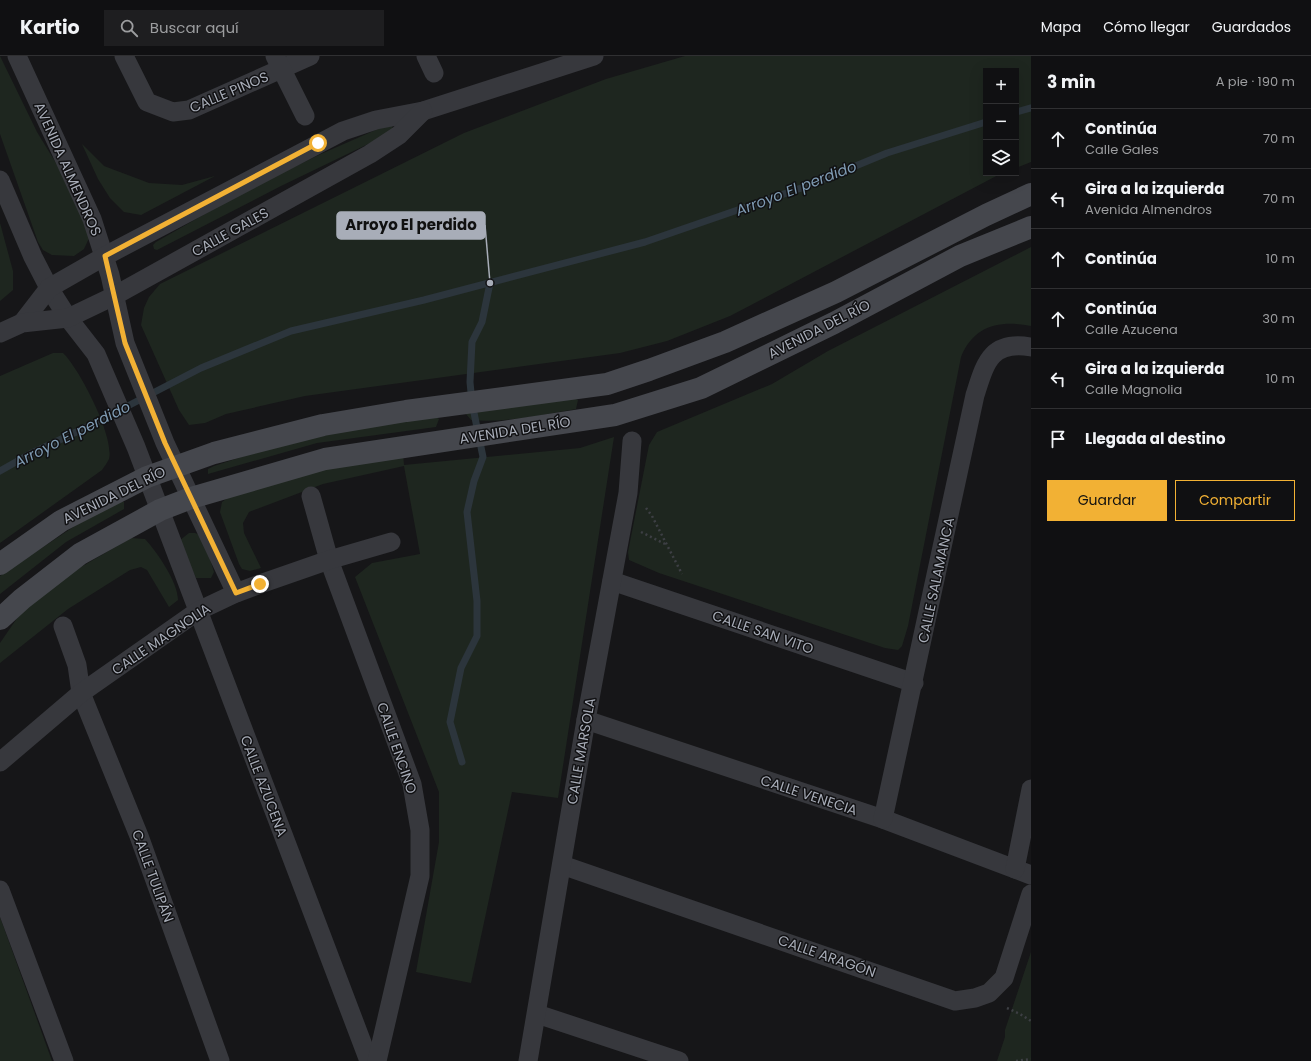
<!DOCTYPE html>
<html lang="es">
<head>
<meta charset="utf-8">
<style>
  :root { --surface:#101012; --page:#1e1e20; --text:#f1f3f6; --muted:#9c9d9f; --line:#303032; --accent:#f2b134 }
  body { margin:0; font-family:Poppins,sans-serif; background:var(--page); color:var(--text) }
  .controls { position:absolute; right:12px; top:12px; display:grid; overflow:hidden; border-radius:0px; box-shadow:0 4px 16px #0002 }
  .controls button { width:36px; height:36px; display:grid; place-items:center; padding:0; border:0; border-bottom:1px solid var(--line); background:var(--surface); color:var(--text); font:20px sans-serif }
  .stop { position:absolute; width:12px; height:12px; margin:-9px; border:3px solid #f2b134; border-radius:50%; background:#fff }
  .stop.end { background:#f2b134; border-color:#fff; box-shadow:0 1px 4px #0008 }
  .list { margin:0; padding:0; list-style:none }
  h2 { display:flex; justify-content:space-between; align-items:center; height:52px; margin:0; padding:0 16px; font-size:17px }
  h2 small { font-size:13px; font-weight:400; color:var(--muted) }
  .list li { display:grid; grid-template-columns:26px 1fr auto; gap:12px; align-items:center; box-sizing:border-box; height:60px; padding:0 16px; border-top:1px solid var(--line) }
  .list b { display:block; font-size:15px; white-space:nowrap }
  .list p { margin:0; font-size:13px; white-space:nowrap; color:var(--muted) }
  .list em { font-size:13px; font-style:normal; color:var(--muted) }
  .actions { display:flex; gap:8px; padding:12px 16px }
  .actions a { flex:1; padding:9px 0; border:1px solid var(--accent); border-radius:0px; text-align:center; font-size:14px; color:var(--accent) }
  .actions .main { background:var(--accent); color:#111 }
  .icon { flex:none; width:22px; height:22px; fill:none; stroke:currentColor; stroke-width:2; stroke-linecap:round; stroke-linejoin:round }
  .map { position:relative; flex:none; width:1031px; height:1005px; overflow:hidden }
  header { display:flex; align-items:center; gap:24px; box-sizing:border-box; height:56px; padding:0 20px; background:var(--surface); border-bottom:1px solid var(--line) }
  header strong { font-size:19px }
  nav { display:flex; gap:22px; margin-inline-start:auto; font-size:14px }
  .search { width:280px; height:36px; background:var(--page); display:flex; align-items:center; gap:10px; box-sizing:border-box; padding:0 14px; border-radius:0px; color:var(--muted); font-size:15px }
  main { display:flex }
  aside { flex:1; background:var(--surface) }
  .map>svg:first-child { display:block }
  .green { fill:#1e261f }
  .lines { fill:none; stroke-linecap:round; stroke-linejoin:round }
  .stream { stroke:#2c353c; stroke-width:7 }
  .path { stroke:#3d3f44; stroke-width:2.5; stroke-dasharray:2 3; stroke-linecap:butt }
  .street { stroke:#37383d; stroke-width:19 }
  .secondary { stroke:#45474d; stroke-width:22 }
  .route { stroke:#f2b134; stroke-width:5 }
  .labels { text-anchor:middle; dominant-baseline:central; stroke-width:3; stroke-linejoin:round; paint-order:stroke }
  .street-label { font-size:14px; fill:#a8adb8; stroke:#111113 }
  .water-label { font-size:15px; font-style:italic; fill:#7f9bb3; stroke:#111113 }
  .leader { fill:none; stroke:#a8adb8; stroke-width:1.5 }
  .callout-dot { fill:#a8adb8; stroke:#111113; stroke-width:1.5 }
  .callout { fill:#a8adb8; stroke:#a8adb8; stroke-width:1.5 }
  .callout-label { font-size:15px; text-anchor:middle; font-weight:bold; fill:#111 }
</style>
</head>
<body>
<header>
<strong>Kartio</strong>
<div class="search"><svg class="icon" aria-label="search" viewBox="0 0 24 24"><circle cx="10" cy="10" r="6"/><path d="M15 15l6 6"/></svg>Buscar aquí</div>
<nav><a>Mapa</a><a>Cómo llegar</a><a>Guardados</a></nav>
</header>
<main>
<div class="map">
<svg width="1031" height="1005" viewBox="0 0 1031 1005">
  <rect width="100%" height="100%" fill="#161618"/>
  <g class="green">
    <path d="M 0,0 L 37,76 L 76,140 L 90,180 L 84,193 L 74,200 L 52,199 L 43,194 L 38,186 L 0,78 Z"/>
    <path d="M 685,0 L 1031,0 L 1031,106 L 1016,112 L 1016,15 L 986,15 L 986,117 L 1002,117 L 730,260 L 667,285 L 620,297 L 305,340 L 226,358 L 205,367 L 189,369 L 179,354 L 141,269 L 144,252 L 149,241 L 160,228 L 464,77 L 606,23 Z"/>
    <path d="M 392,68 L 393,76 L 281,130 L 157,194 L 154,193 L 153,189 L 156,186 L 252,131 L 321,98 L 387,69 Z"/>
    <path d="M 82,88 L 104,110 L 149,127 L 182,129 L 215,120 L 141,159 L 124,156 L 110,142 L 98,123 Z"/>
    <path d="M 0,167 L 13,215 L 13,234 L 0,245 Z"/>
    <path d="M 1031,191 L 1031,270 C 1000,264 974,269 961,301 L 908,570 L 902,590 L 898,594 L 885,592 L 659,517 L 629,504 L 628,496 L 649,389 L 657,376 L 772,328 L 828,295 Z"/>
    <path d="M 53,297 L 63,297 C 79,312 115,381 109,403 C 107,407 104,411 102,414 L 0,487 L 0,320 Z"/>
    <path d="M 573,342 L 578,344 L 576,353 C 542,359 505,367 471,364 L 466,358 L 468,354 Z"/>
    <path d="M 431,356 L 439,363 L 436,371 L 317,387 L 208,418 L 208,413 L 214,410 L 297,383 Z"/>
    <path d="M 614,381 L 558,742 L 512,736 L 471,927 L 416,916 L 439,786 L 439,736 L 355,521 L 372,507 L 420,498 L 404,410 L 323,428 L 249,456 L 243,467 L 244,477 L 261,512 L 250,515 L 242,513 L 239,508 L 220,456 L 222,446 L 229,441 L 297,418 L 403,398 L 404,409 L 580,392 Z"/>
    <path d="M 120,445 L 124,446 L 124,453 L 66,486 L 0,538 L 0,520 L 13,511 L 93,458 Z"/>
    <path d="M 189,477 L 195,477 L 203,480 L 214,516 L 211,522 L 196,522 L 179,485 Z"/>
    <path d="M 131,482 L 145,483 C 157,496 178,526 178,544 L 169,551 L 147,514 L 141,511 L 130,514 L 68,553 L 0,607 L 0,587 L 22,555 L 50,529 Z"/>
    <path d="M 0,861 L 52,1005 L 0,1005 Z"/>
    <path d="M 1031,896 L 1031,1005 L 997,1005 L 1005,981 L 1005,974 Z"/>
  </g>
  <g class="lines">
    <g class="stream">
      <path d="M 1016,56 L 1031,52"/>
      <path d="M 0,415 L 30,398 L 93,368 L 201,312 L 291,275 L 424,244 L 645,186 L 807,130 L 887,97 L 986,66"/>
      <path d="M 462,706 L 450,666 L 461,612 L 477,580 L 477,545 L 467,456 L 474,425 L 483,401 L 472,347 L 470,326 L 472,286 L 482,266 L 490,227"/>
    </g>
    <g class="path">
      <path d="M 646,452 L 652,460 L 682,518"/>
      <path d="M 641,476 L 665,488"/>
      <path d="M 1007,952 L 1020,958 L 1031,965"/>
      <path d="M 1016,1005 L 1031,1003"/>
    </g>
    <g class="street">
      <path d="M 17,0 L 92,163 L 110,219 L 125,287 L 165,387 L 236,537"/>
      <path d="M 124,0 L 147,46 L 173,56 L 189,54 L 310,0"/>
      <path d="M 275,0 L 305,60"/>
      <path d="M 426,0 L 434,17"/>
      <path d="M 0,124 L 33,201 L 49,232 L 68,262 L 96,298 L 136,391 L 369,1005"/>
      <path d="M 22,267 L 49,232 L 105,200 L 343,75 L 376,64 L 423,55 L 594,0"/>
      <path d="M 0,277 L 22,267 L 68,262 L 114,240 L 370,98 L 399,79 L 423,55"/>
      <path d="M 311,440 L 329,504 L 412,728 L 420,774 L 420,820 L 377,1005"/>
      <path d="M 612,525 L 914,627"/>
      <path d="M 63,570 L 77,609 L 81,637 L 139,780 L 220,1005"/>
      <path d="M 586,664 L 883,763 L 1031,819"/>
      <path d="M 0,706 L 81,637 L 198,555 L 236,537 L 260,528 L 329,504 L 391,486"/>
      <path d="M 883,763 L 975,339 C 985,308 990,284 1031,291"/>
      <path d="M 562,809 L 955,945 L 975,942 L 989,937 L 1004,922 L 1031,838"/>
      <path d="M 1015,813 L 1031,733"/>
      <path d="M 0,834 L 64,1005"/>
      <path d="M 537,958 L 679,1005"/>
      <path d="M 528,1005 L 586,664 L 628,437 L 632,385"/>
    </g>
    <g class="secondary">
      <path d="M 0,508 L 61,465 L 147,421 L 214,397 L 323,369 L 406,355 L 607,328 L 649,314 L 725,286 L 836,236 L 986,159 L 1031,138"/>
      <path d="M 0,563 L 22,543 L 80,498 L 160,454 L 191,442 L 325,403 L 615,359 L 701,332 L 834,267 L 960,200 L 1031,171"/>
    </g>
  </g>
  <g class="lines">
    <path class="route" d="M 260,528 L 236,537 L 165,387 L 125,287 L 105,200 L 318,87"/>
  </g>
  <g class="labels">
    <g class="street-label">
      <text transform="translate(229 36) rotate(-23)">CALLE PINOS</text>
      <text transform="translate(68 113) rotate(66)">AVENIDA ALMENDROS</text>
      <text transform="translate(230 176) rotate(-29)">CALLE GALES</text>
      <text transform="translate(819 273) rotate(-27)">AVENIDA DEL RÍO</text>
      <text transform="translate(515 374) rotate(-9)">AVENIDA DEL RÍO</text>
      <text transform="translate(114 439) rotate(-26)">AVENIDA DEL RÍO</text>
      <text transform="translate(936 524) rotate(-78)">CALLE SALAMANCA</text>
      <text transform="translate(763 576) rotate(19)">CALLE SAN VITO</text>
      <text transform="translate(161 583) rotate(-34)">CALLE MAGNOLIA</text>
      <text transform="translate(397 692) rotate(71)">CALLE ENCINO</text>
      <text transform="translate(581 695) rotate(-80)">CALLE MARSOLA</text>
      <text transform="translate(264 730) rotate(69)">CALLE AZUCENA</text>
      <text transform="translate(809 739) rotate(18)">CALLE VENECIA</text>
      <text transform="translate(153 820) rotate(70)">CALLE TULIPÁN</text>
      <text transform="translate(827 900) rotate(19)">CALLE ARAGÓN</text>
    </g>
    <g class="water-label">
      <text transform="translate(796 132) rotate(-21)">Arroyo El perdido</text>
      <text transform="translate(72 378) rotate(-27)">Arroyo El perdido</text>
    </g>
  </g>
  <path class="leader" d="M490 227L485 169"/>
  <circle class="callout-dot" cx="490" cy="227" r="4"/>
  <rect class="callout" x="337" y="156" width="148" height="27" rx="4"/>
  <g class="callout-label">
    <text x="411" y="174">Arroyo El perdido</text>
  </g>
</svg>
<div class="controls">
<button>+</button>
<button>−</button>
<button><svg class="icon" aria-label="layers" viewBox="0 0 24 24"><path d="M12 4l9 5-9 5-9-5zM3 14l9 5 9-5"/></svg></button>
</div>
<div class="stop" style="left:318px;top:87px"></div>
<div class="stop end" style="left:260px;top:528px"></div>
</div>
<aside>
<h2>3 min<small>A pie · 190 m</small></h2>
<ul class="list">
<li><svg class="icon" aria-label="ahead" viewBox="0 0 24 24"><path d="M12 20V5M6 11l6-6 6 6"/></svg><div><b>Continúa</b><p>Calle Gales</p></div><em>70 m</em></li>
<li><svg class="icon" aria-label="left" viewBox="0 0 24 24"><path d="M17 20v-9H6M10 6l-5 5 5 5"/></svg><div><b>Gira a la izquierda</b><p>Avenida Almendros</p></div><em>70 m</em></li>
<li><svg class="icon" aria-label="ahead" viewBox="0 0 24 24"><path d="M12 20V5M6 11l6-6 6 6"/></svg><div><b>Continúa</b></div><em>10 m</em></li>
<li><svg class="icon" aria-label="ahead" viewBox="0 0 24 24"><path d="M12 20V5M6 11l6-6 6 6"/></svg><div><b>Continúa</b><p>Calle Azucena</p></div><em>30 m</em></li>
<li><svg class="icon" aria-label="left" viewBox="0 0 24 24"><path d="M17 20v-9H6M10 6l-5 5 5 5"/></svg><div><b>Gira a la izquierda</b><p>Calle Magnolia</p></div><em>10 m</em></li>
<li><svg class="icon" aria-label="arrive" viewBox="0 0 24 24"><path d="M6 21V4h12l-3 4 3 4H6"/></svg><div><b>Llegada al destino</b></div></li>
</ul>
<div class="actions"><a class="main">Guardar</a><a>Compartir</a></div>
</aside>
</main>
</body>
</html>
